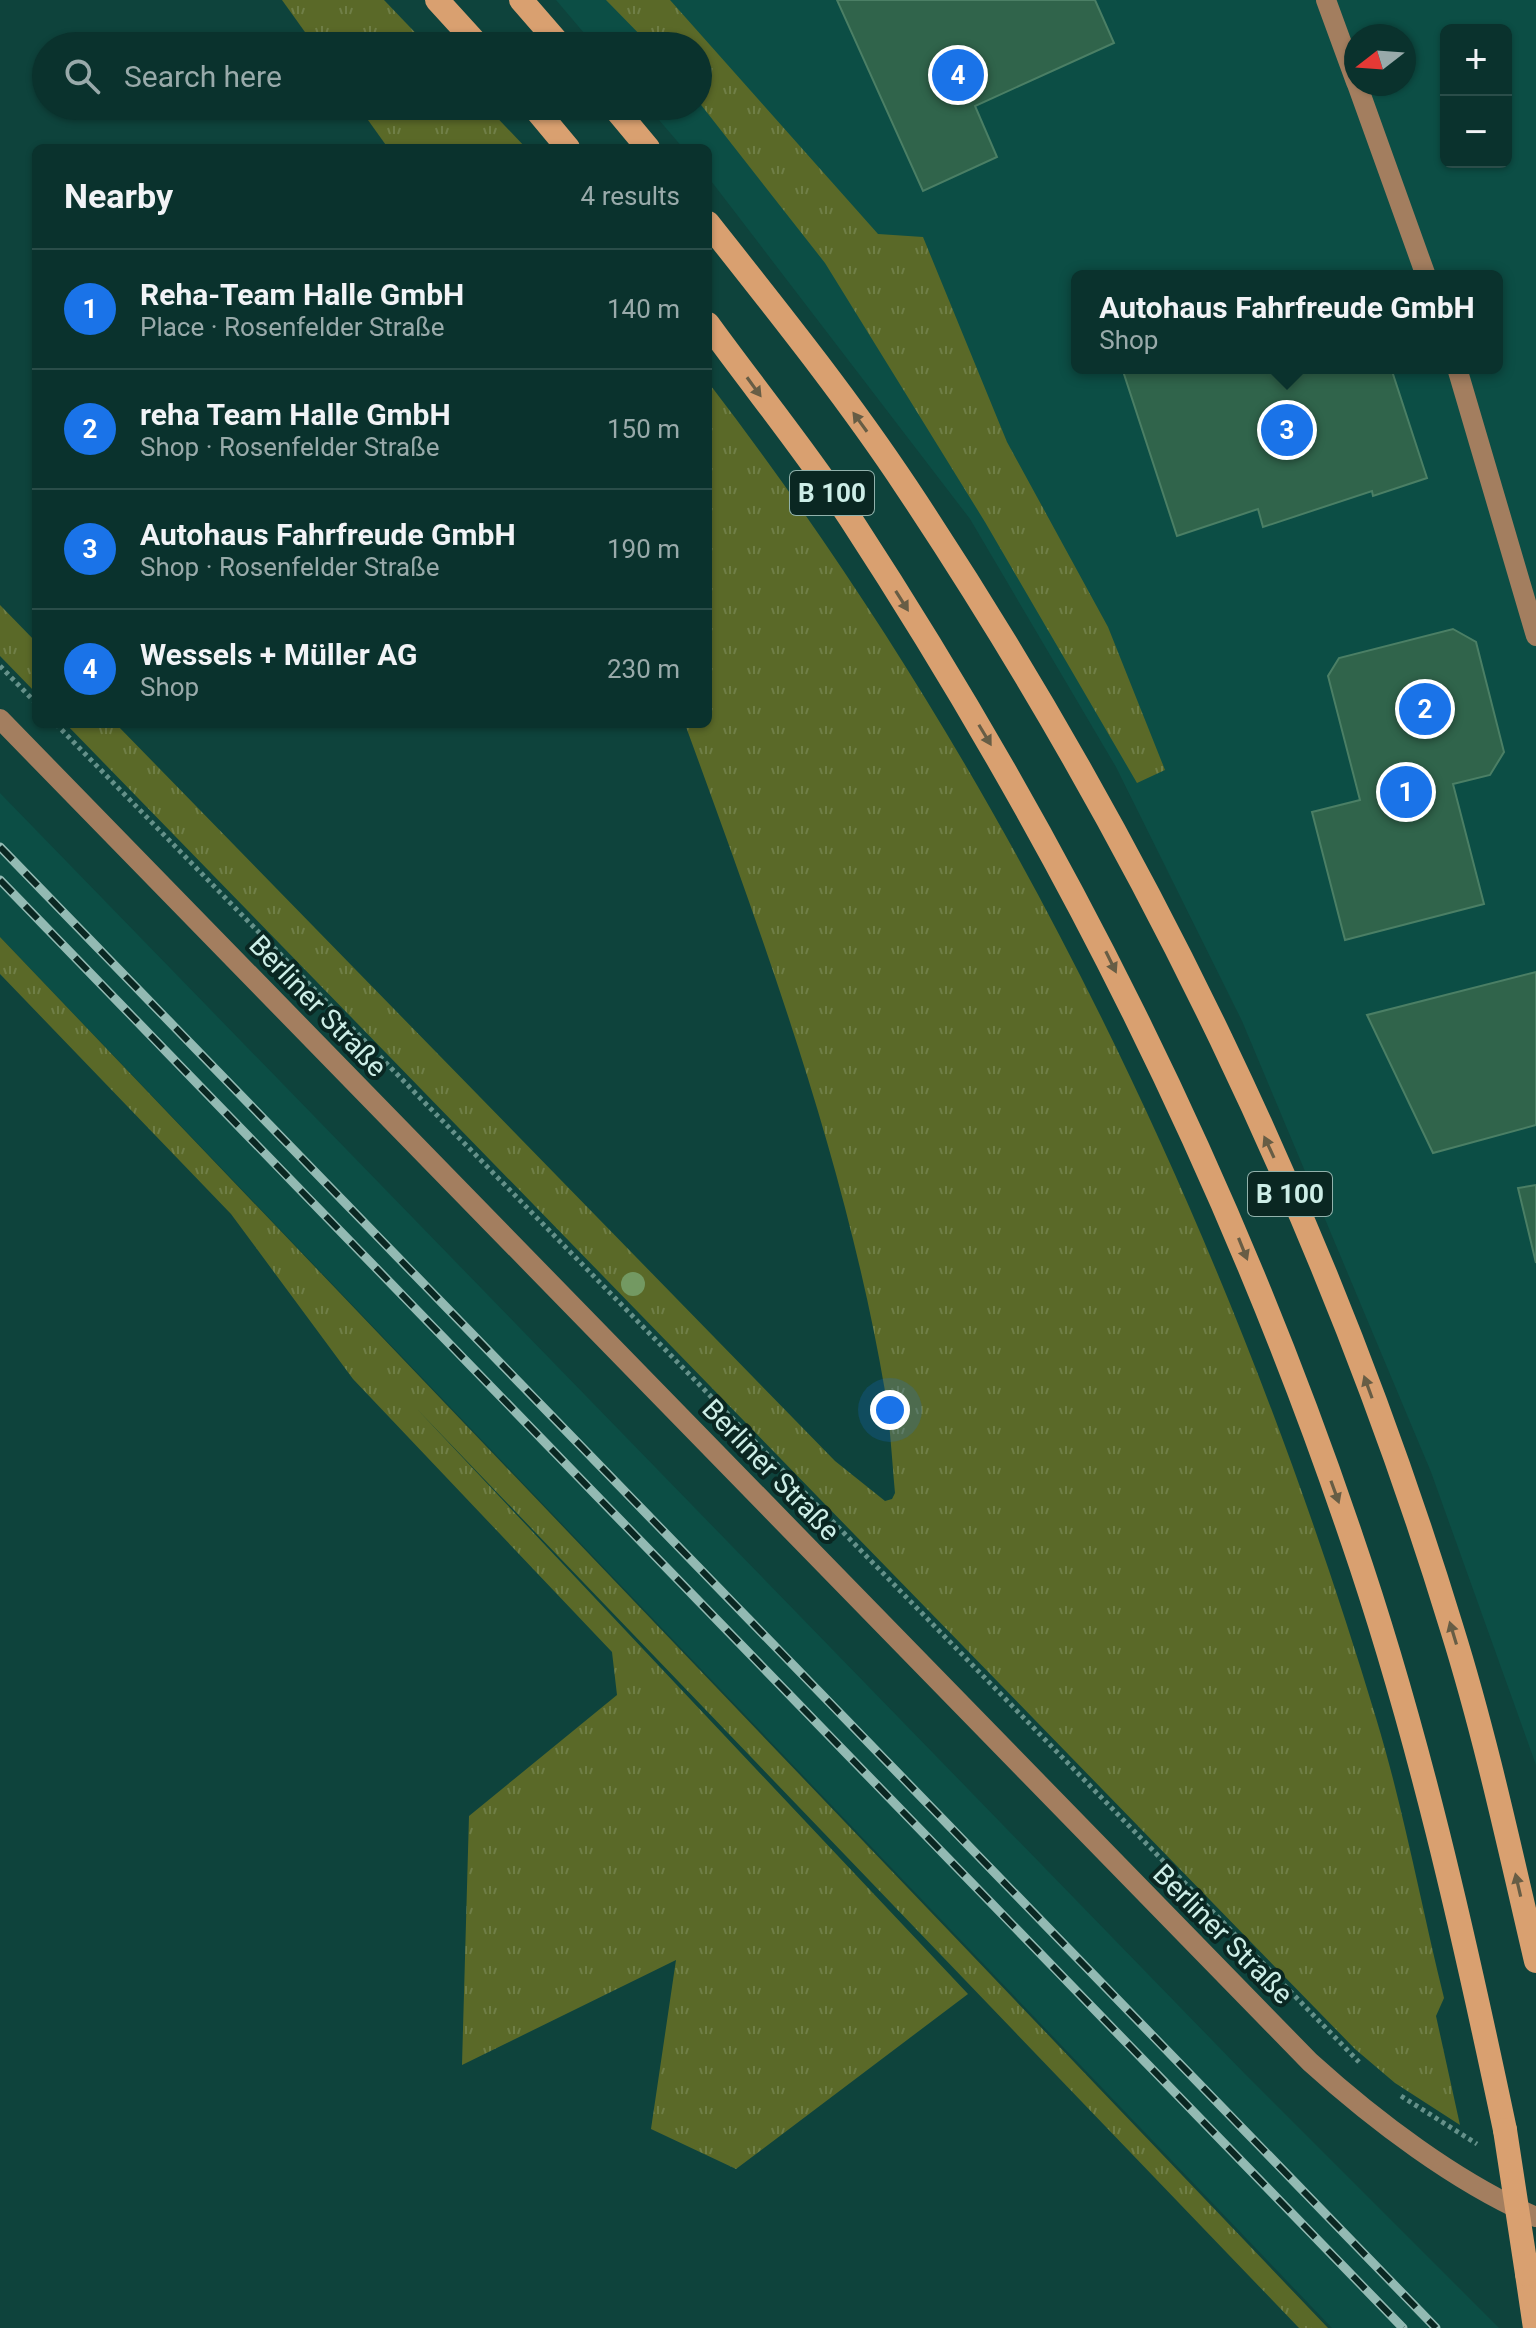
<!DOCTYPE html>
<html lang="en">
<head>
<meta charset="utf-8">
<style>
  :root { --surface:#0a322d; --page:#183e39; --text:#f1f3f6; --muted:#9aa; --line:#2a4d49; --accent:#1a73e8 }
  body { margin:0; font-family:Roboto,sans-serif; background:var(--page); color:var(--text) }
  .controls { position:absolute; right:24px; top:24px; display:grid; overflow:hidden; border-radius:12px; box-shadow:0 2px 6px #0004 }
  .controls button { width:72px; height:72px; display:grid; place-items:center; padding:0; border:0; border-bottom:2px solid var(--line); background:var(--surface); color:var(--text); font:40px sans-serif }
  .compass { position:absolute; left:1344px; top:24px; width:72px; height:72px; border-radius:50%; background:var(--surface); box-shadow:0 2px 6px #0004; rotate:253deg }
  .you { position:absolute; left:890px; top:1410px; width:28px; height:28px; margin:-20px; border:6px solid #fff; border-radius:50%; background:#1a73e8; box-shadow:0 0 0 12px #1a73e833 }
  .badge { display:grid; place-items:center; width:52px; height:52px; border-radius:50%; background:var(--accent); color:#fff; font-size:26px; font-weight:700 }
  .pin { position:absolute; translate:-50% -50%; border:4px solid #fff; box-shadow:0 2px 8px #0006 }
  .popup { position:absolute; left:1071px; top:270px; width:432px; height:104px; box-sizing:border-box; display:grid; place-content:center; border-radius:12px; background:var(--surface); filter:drop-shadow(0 2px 6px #0005); font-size:26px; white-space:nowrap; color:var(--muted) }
  .popup b { font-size:30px; color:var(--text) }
  .popup::after { content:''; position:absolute; left:50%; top:100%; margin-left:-16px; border:16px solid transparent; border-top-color:var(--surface) }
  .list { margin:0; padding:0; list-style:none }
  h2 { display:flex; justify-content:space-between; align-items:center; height:104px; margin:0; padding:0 32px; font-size:34px }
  h2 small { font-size:26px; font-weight:400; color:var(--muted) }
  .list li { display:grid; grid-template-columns:52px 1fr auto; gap:24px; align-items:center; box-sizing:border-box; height:120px; padding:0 32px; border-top:2px solid var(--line) }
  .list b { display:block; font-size:30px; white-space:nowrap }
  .list p { margin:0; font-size:26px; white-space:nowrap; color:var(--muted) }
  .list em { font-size:26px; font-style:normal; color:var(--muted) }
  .icon { flex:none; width:44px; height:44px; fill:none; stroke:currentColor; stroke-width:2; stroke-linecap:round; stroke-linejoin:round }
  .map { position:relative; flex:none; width:1536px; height:2328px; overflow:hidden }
  .search { position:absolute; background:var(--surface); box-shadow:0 2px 6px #0004; left:32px; top:32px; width:680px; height:88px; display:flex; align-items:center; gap:20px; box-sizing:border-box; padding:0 28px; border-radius:44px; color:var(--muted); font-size:30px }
  .panel { position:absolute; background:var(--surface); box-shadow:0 2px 6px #0004; left:32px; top:144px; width:680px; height:584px; border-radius:12px }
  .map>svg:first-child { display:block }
  .built { fill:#0c4e45; fill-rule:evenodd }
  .grass { fill:url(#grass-tufts) }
  .building { fill:#30644b; stroke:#4b7f65; stroke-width:2 }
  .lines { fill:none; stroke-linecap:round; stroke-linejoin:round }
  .path { stroke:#65918a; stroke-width:5; stroke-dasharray:4 4; stroke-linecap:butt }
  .secondary { stroke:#a37e5f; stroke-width:20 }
  .highway { stroke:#d9a070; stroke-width:24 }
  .rail-casing { stroke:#93bab3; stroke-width:9 }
  .rail { stroke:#0a2722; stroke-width:6; stroke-dasharray:18; stroke-linecap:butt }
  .highway-bridge { stroke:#d9a070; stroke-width:24 }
  .tree { fill:#739962 }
  .oneway { fill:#675d45 }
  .labels { text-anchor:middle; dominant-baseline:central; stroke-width:8; stroke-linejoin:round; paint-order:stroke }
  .shield { fill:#0a2722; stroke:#92b2ac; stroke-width:2 }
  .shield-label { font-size:26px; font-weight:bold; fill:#cdeee7 }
  .street-label { font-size:28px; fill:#cdeee7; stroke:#0a2722 }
</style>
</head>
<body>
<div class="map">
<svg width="1536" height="2328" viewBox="0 0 1536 2328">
  <defs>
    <pattern id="grass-tufts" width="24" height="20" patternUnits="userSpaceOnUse" patternTransform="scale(2)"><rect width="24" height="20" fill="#5a6928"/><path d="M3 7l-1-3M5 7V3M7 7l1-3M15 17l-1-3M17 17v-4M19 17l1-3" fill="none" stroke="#707f47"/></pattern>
  </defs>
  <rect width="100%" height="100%" fill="#0e433c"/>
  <g class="built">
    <path d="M 556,0 L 1536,0 L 1536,1765 L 1431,1472 L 1242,1021 L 1116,767 L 970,519 L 708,177 L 708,148 L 683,148 L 647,106 L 698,106 L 698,46 L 595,46 ZM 1446,30 L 1506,30 L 1506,162 L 1446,162 ZM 1356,36 L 1404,36 L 1404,84 L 1356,84 ZM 1077,276 L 1497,276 L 1497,368 L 1077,368 Z"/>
    <path d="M 0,793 L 1246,2075 L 1499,2328 L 1332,2328 L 0,937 Z"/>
  </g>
  <g class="grass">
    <path d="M 282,0 L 384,0 L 428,46 L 315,46 Z"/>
    <path d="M 606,0 L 670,0 L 878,234 L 923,237 L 1007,442 L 1108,627 L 1165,770 L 1137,783 L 985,522 L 825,263 L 698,101 L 698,46 L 651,46 Z"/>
    <path d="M 358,106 L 486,106 L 526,148 L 388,148 Z"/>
    <path d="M 708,382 C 1013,779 1232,1240 1376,1718 C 1404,1810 1421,1905 1444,1998 L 1436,2016 L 1460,2125 L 1395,2083 L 1355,2049 L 66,724 L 116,724 L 835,1461 L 885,1501 L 892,1499 L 895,1493 C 892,1459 890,1424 885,1391 C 846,1162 764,941 685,724 L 708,724 Z"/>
    <path d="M 0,605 L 36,642 L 36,693 L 0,656 Z"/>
    <path d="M 0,937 L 1328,2328 L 1299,2328 L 416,1408 L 968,1994 L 736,2169 L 651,2129 L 676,1960 L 462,2065 L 469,1816 L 617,1695 L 612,1652 L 353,1379 L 231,1214 L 0,974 Z"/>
  </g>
  <g class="building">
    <path d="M 837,0 L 1095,0 L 1114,43 L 975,106 L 997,157 L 923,191 Z"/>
    <path d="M 1122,368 L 1391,368 L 1427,478 L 1373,496 L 1372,491 L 1263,527 L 1258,509 L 1177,536 Z"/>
    <path d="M 1453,629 L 1476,642 L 1504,752 L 1490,775 L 1453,784 L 1484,904 L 1345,940 L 1312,812 L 1360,800 L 1328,676 L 1339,658 Z"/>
    <path d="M 1536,972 L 1536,1125 L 1433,1153 L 1367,1015 Z"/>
    <path d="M 1536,1185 L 1536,1263 L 1518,1188 Z"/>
  </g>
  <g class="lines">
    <g class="path">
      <path d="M 0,666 L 36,703"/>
      <path d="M 56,724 L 1359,2062"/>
      <path d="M 1401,2096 L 1477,2144"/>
    </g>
    <g class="secondary">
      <path d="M 1326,0 L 1356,82"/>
      <path d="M 1357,84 L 1426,276"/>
      <path d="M 1457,368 L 1536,636"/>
      <path d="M 0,719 L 1310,2062 C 1374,2120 1457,2183 1536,2217"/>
    </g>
    <g class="highway">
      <path d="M 437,0 L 479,46"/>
      <path d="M 521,0 L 561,46"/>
      <path d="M 533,106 L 568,148"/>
      <path d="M 613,106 L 648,148"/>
      <path d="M 708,223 C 776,309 846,396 907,488 C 1141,840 1329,1226 1452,1629 C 1486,1738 1510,1850 1536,1961"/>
      <path d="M 708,324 C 755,389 806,451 850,518 C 1060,840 1229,1175 1352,1539 C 1418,1731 1463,1931 1505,2130"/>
      <path d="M 1527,2274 L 1535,2328"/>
    </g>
    <defs>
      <g id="rail">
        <path d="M 0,847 L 1436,2328"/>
        <path d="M 0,880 L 1403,2328"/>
      </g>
    </defs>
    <use href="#rail" class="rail-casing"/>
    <use href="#rail" class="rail"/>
    <path class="highway-bridge" d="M 1505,2130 L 1527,2274"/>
  </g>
  <circle class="tree" cx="633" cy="1284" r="12"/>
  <defs><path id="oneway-solid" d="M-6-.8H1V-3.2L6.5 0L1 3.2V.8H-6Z" transform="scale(2)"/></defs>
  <g class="oneway">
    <use href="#oneway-solid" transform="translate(754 387) rotate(54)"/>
    <use href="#oneway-solid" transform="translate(860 422) rotate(-126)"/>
    <use href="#oneway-solid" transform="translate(902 601) rotate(58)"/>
    <use href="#oneway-solid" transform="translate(985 735) rotate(59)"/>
    <use href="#oneway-solid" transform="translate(1111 962) rotate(64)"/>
    <use href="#oneway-solid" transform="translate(1269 1147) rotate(-115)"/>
    <use href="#oneway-solid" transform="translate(1243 1249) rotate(68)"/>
    <use href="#oneway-solid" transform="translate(1368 1387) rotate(-110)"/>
    <use href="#oneway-solid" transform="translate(1335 1492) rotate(70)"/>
    <use href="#oneway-solid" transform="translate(1453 1633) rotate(-107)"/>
    <use href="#oneway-solid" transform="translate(1518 1885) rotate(-103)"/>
  </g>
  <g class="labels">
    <g class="shield">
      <rect x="790" y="471" width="84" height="44" rx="6"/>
      <rect x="1248" y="1172" width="84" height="44" rx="6"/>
    </g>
    <g class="shield-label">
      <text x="832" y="493">B 100</text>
      <text x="1290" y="1194">B 100</text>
    </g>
    <g class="street-label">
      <text transform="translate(318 1006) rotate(46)">Berliner Straße</text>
      <text transform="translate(771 1470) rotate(46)">Berliner Straße</text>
      <text transform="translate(1223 1934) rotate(45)">Berliner Straße</text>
    </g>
  </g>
</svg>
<div class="controls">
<button>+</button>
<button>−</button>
</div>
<svg class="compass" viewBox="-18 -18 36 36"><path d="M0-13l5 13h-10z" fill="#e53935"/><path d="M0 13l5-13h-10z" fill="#9aa"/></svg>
<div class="you"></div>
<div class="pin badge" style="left:1406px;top:792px">1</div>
<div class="pin badge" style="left:1425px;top:709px">2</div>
<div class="pin badge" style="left:1287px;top:430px">3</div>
<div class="popup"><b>Autohaus Fahrfreude GmbH</b>Shop</div>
<div class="pin badge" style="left:958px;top:75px">4</div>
<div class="search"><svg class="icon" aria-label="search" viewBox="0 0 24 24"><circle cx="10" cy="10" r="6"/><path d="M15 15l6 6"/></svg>Search here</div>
<section class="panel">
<h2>Nearby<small>4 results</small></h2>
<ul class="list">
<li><span class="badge">1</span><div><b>Reha-Team Halle GmbH</b><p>Place · Rosenfelder Straße</p></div><em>140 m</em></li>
<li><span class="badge">2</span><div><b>reha Team Halle GmbH</b><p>Shop · Rosenfelder Straße</p></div><em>150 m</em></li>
<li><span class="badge">3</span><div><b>Autohaus Fahrfreude GmbH</b><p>Shop · Rosenfelder Straße</p></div><em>190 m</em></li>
<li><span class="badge">4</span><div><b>Wessels + Müller AG</b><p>Shop</p></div><em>230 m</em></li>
</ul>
</section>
</div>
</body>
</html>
